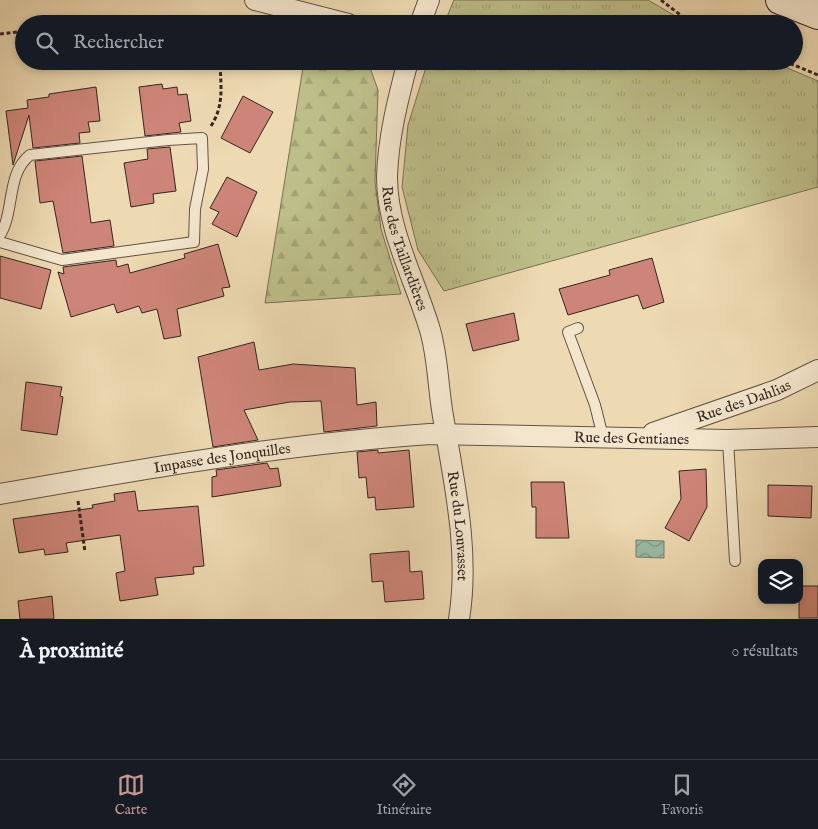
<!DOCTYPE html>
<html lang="fr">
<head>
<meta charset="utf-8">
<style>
  :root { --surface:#171b24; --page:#20242c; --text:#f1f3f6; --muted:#9ea1a6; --line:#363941; --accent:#c59692 }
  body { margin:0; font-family:"IM FELL English",serif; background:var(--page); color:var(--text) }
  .controls { position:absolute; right:15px; bottom:15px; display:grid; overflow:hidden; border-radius:10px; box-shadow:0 2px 8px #0003 }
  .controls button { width:45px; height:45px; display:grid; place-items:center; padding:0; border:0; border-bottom:1px solid var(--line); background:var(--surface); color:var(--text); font:25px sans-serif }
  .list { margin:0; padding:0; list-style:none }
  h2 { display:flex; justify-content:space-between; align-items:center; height:65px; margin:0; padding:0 20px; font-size:21px }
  h2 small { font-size:16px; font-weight:400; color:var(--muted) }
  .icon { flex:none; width:28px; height:28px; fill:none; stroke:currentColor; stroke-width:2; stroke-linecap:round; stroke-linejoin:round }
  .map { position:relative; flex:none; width:818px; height:619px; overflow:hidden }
  .search { position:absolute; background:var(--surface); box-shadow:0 2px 8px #0003; left:15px; right:15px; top:15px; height:55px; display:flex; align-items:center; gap:12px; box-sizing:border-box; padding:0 18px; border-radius:28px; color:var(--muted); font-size:19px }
  .sheet { height:140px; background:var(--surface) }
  nav { display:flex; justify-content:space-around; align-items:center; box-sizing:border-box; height:70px; border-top:1px solid var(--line); background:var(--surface); font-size:14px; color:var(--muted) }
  nav a { display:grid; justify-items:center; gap:2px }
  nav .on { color:var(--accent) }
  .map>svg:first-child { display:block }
  .grass { fill:url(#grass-tufts); stroke:#797255 }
  .forest { fill:url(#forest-firs); stroke:#797255 }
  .water { fill:url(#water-waves); stroke:#727f71 }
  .building { fill:#ce8579; stroke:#352621 }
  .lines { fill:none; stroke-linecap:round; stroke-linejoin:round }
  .lane-casing { stroke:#635345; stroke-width:12 }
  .street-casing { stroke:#635345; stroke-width:22 }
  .secondary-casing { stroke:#352621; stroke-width:30 }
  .path { stroke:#352621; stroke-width:3; stroke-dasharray:4 2.5; stroke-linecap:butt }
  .lane { stroke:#f3e6cd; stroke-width:10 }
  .street { stroke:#f3e6cd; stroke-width:20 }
  .secondary { stroke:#f3e6cd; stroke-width:28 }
  .labels { text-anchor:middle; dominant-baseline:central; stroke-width:4; stroke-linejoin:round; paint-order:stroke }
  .street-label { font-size:15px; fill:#352621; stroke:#f3e6cd }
</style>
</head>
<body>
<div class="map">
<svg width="818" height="619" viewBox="0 0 818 619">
  <defs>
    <pattern id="grass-tufts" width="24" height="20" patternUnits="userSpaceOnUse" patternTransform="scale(1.25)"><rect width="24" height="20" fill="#bdbe89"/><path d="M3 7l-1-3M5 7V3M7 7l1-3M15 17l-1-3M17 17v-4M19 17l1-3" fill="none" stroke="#a3a376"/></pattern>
    <pattern id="forest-firs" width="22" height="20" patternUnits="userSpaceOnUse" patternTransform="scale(1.25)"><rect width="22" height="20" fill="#bdbe89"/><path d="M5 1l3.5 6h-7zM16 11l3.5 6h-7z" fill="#a3a376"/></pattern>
    <pattern id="water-waves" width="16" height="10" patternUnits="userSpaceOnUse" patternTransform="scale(1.25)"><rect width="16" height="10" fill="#9abba6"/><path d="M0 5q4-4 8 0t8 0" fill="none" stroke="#7e9887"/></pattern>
  </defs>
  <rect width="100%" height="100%" fill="#edd9b2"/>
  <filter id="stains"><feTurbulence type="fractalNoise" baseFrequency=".004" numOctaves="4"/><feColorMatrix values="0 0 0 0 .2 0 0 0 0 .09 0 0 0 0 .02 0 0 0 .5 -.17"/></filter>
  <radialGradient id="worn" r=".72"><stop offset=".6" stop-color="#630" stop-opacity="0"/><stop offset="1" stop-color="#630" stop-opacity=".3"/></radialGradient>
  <g class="grass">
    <path d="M 454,0 L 648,0 L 689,24 L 444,24 Z"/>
    <path d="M 428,61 L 771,61 L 818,81 L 818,187 L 444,291 L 418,250 L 402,187 L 408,125 Z"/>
  </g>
  <path class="forest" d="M 304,61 L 368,62 L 378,90 L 375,182 L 381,229 L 401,294 L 265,303 Z"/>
  <path class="water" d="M 636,540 L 664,541 L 664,558 L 636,557 Z"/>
  <g class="building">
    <path d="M 162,84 L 163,89 L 177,87 L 178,95 L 187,94 L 191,121 L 179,123 L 181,132 L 145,136 L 139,87 Z"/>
    <path d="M 96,87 L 100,121 L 88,122 L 90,132 L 79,133 L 80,143 L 33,148 L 29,115 L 13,165 L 6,111 L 28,108 L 27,100 L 49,97 L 49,94 Z"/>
    <path d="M 243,96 L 273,112 L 250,153 L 221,138 Z"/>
    <path d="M 170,147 L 176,191 L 153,194 L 154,203 L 131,207 L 124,163 L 148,159 L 147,149 Z"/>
    <path d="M 82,156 L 91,223 L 110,220 L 114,246 L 63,253 L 53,201 L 40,203 L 35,161 Z"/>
    <path d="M 227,177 L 257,192 L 237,237 L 212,224 L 219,212 L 210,208 Z"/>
    <path d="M 218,244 L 230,287 L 222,288 L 224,296 L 177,309 L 181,336 L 164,339 L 157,309 L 142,313 L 139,306 L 117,313 L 114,304 L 71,317 L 58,272 L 64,274 L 63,267 L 116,260 L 117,267 L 128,264 L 130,273 L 185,258 L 184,254 Z"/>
    <path d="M 0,256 L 51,270 L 41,309 L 0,298 Z"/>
    <path d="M 652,258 L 664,302 L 643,309 L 638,295 L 568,315 L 559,289 L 610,275 L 609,270 Z"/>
    <path d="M 514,313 L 519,340 L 473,351 L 466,324 Z"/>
    <path d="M 254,342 L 259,370 L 293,364 L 355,368 L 357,405 L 376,402 L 377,426 L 324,432 L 321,401 L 290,402 L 244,410 L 258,440 L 213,447 L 198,357 Z"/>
    <path d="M 26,382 L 62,387 L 60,396 L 63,397 L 57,435 L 21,430 Z"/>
    <path d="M 378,450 L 378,453 L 409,450 L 414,507 L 376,510 L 375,497 L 368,498 L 366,477 L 359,478 L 357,452 Z"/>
    <path d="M 267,463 L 270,469 L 278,468 L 281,486 L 212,497 L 212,477 L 217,476 L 216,470 Z"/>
    <path d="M 706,469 L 707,507 L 689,541 L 665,528 L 681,499 L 679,471 Z"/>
    <path d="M 531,482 L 564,482 L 569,538 L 536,538 L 536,507 L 532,507 Z"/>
    <path d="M 768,485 L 812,486 L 811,518 L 768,516 Z"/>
    <path d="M 135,491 L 138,511 L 198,506 L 204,566 L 193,567 L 194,574 L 155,578 L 158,595 L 120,601 L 116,573 L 125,571 L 120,535 L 66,543 L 68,552 L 45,555 L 44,549 L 19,553 L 13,519 L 93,508 L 92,505 L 115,501 L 114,494 Z"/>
    <path d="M 409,551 L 410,572 L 422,571 L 424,599 L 385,602 L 383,581 L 372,582 L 370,554 Z"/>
    <rect x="799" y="586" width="19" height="32"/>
    <path d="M 52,596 L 54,619 L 20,619 L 18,601 Z"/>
  </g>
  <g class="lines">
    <defs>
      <g id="lane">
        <path d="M 0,235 C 15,211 6,174 30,155 L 168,140 L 202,138 L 203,169 L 195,209 L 194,242 L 62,260 L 0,242"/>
        <path d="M 578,328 L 568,332 L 595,405 L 603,437"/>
        <path d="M 728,440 L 735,561"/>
      </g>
      <g id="street">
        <path d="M 255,0 L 348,24"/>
        <path d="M 420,24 L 429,0"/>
        <path id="s1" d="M 408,61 C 398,99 388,138 387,177 C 387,230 415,279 430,330 C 438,357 438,388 443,416 C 454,482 470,552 459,619"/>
        <path id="s2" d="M 653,433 L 777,390 L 818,370"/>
        <path id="s3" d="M 0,494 C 142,469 285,444 430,434 L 728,440 L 818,437"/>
      </g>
      <path id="secondary" d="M 780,0 L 818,15"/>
    </defs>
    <use href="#lane" class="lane-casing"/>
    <use href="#street" class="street-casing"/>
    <use href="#secondary" class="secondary-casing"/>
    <g class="path">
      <path d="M 661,0 L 692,24"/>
      <path d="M 0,34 L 24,31"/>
      <path d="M 784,61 L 818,75"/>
      <path d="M 211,126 C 224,106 221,87 220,64 L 224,61"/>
      <path d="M 78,501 L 85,552"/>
    </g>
    <use href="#lane" class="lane"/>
    <use href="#street" class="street"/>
    <use href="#secondary" class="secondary"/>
  </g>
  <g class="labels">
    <g class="street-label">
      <text stroke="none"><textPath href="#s1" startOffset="192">Rue des Taillardières</textPath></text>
      <text stroke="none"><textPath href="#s2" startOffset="96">Rue des Dahlias</textPath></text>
      <text stroke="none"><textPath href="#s3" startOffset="636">Rue des Gentianes</textPath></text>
      <text stroke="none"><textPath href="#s3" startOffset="225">Impasse des Jonquilles</textPath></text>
      <text stroke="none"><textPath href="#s1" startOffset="476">Rue du Louvasset</textPath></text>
    </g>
  </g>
  <rect width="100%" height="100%" filter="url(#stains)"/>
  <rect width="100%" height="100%" fill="url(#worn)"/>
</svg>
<div class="controls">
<button><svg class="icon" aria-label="layers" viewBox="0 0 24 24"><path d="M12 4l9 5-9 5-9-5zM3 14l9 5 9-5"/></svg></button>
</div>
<div class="search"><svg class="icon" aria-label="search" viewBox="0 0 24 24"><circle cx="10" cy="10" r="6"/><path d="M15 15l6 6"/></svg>Rechercher</div>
</div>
<section class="sheet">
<h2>À proximité<small>0 résultats</small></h2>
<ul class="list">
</ul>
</section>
<nav>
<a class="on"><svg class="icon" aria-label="map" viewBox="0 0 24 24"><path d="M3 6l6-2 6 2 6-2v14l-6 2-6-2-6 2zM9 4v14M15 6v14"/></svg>Carte</a>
<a><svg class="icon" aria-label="directions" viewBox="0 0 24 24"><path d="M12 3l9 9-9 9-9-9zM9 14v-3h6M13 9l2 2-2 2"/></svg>Itinéraire</a>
<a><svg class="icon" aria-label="saved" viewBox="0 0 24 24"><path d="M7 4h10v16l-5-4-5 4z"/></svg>Favoris</a>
</nav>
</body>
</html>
